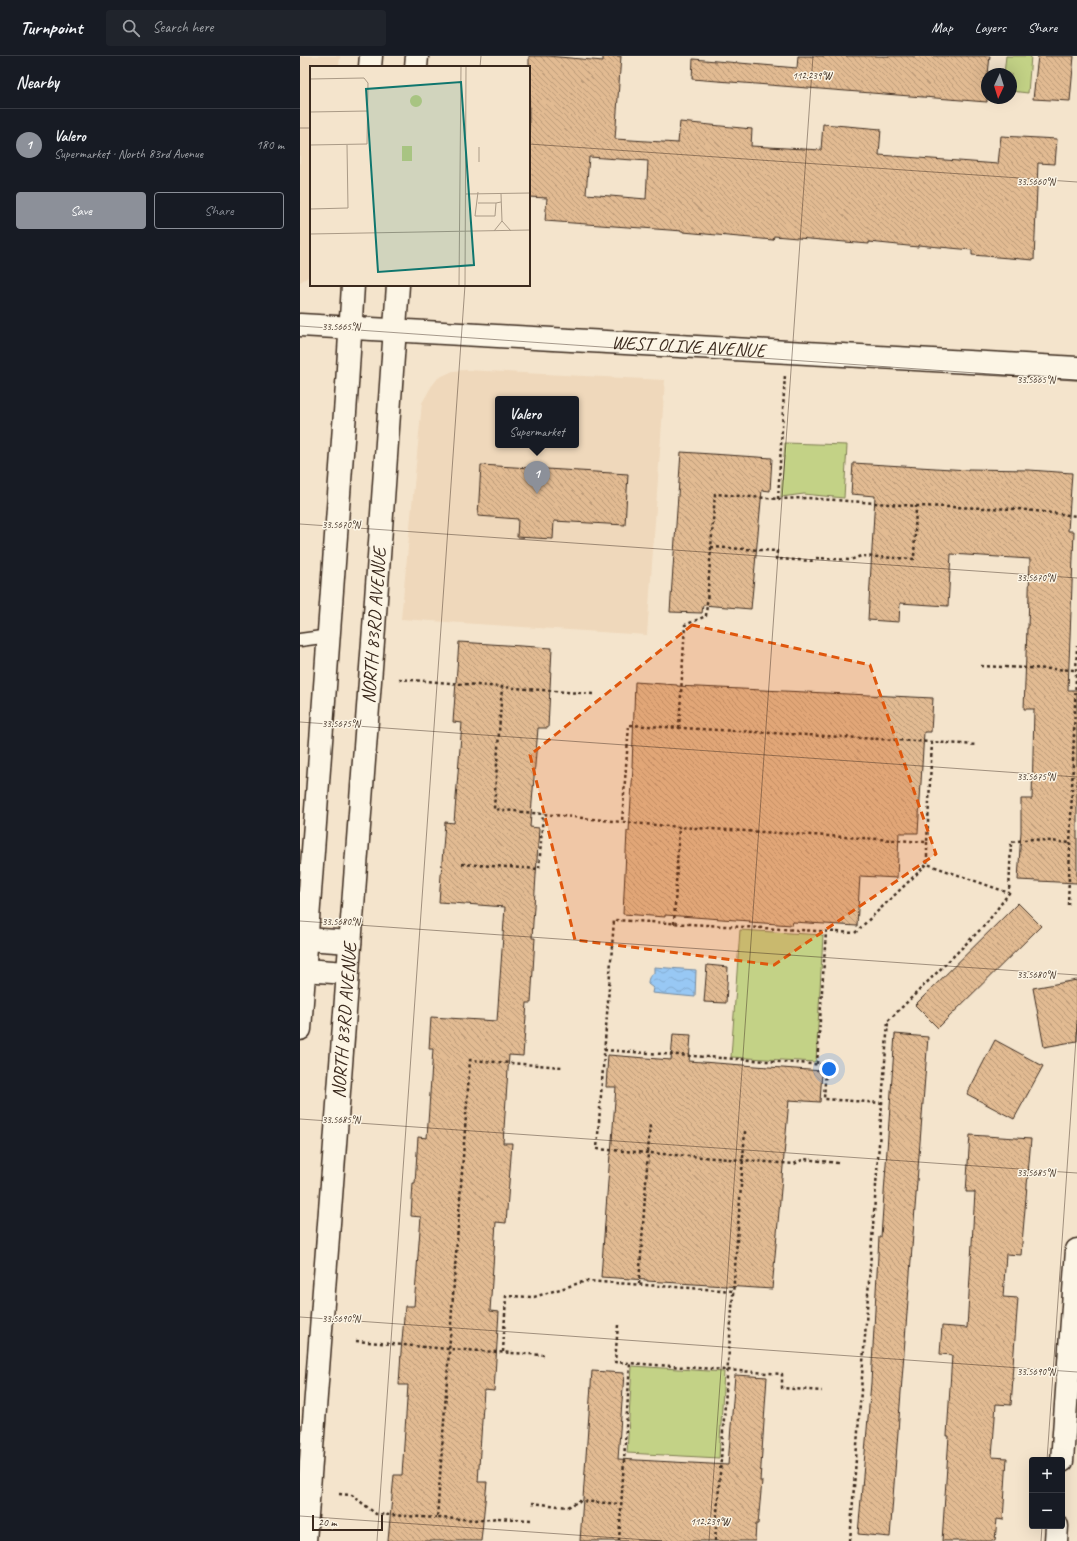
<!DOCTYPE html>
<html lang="en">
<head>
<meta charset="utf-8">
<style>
  :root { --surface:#171b24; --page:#20242c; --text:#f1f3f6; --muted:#9ea1a6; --line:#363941; --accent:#8c9099 }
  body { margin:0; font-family:Caveat,sans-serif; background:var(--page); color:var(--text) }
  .controls { position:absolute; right:12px; bottom:12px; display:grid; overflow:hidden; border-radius:4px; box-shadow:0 4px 16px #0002 }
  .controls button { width:36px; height:36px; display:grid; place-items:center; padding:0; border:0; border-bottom:1px solid var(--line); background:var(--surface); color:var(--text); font:20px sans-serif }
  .compass { position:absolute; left:681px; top:12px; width:36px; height:36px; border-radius:50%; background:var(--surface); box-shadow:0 4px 16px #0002; rotate:184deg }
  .scale { position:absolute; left:12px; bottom:10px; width:71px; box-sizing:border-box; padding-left:4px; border:2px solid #3b2a1e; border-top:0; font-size:11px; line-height:14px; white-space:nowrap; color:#3b2a1e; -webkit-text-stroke:3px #fcf5e5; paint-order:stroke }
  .you { position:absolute; left:529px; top:1013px; width:14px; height:14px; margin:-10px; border:3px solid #fff; border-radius:50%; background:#1a73e8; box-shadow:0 0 0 6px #1a73e833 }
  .badge { display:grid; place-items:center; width:26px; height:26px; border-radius:50%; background:var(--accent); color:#fff; font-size:13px; font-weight:700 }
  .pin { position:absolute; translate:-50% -33px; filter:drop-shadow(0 1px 2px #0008) }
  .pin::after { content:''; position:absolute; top:21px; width:14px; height:12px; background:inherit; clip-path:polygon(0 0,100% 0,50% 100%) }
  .popup { position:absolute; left:195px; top:340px; width:84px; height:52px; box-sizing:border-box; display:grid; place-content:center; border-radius:4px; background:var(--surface); filter:drop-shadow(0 1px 3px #0005); font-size:13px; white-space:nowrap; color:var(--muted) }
  .popup b { font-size:15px; color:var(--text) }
  .popup::after { content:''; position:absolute; left:50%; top:100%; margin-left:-8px; border:8px solid transparent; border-top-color:var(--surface) }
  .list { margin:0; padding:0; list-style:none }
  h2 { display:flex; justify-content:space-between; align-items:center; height:52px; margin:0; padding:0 16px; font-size:17px }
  h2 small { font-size:13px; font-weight:400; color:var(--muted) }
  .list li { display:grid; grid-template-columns:26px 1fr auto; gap:12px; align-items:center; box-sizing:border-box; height:72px; padding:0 16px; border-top:1px solid var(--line) }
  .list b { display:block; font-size:15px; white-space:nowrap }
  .list p { margin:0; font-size:13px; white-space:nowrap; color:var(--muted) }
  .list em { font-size:13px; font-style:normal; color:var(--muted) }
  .actions { display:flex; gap:8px; padding:12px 16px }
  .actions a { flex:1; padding:9px 0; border:1px solid var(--accent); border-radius:4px; text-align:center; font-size:14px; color:var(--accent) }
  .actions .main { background:var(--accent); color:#fff }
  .icon { flex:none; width:22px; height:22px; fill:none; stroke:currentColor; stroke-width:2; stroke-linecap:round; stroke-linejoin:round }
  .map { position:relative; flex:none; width:777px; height:1485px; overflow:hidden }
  header { display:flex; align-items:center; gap:24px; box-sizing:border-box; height:56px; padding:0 20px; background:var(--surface); border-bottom:1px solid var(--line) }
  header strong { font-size:19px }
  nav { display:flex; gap:22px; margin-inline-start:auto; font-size:14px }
  .search { width:280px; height:36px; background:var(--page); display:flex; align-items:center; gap:10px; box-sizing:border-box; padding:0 14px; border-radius:4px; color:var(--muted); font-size:15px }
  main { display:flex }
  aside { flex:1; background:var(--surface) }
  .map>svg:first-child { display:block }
  .built { fill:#efd8bb; fill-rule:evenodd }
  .grass { fill:#c3d286; stroke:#7f7e52 }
  .water { fill:url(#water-waves); stroke:#73899e }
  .building { fill:url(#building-back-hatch); stroke:#3b2a1e; fill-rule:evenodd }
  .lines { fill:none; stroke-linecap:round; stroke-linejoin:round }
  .service-casing { stroke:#3b2a1e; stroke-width:15 }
  .minor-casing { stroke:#3b2a1e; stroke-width:25 }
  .secondary-casing { stroke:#3b2a1e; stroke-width:25 }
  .path { stroke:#3b2a1e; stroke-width:2.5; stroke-dasharray:3 3; stroke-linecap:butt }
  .service { stroke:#fcf5e5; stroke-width:12 }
  .minor { stroke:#fcf5e5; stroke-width:22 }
  .secondary { stroke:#fcf5e5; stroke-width:22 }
  .marked { fill:#df570d; fill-opacity:0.2; stroke:#df570d; stroke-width:3; stroke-dasharray:8 5; stroke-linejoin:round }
  .ticks { fill:none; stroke:#3b2a1e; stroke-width:1; stroke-opacity:0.45 }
  .labels { text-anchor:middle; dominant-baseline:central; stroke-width:3; stroke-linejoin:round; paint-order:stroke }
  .street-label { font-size:19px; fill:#3b2a1e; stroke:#fcf5e5 }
  .inset-road { fill:none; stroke:#aa9a86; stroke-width:1 }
  .view { fill:#0f766e; fill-opacity:0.15; stroke:#0f766e; stroke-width:2 }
  .inset-edge { fill:none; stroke:#3b2a1e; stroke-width:2 }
  .ticks-label { font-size:10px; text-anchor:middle; fill:#3b2a1e; stroke:#fcf5e5; stroke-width:3; stroke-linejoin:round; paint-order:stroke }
</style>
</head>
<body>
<header>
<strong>Turnpoint</strong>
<div class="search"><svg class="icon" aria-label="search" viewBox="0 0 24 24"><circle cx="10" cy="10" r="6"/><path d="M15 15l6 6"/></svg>Search here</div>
<nav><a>Map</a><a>Layers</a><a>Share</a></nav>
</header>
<main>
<aside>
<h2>Nearby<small></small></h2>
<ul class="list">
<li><span class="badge">1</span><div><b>Valero</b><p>Supermarket · North 83rd Avenue</p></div><em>180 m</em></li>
</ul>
<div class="actions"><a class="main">Save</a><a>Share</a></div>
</aside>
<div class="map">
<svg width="777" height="1485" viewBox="0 0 777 1485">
  <defs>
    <pattern id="water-waves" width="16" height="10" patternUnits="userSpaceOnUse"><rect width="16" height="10" fill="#98c8f4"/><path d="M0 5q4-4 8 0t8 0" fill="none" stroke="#84acd1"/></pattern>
    <pattern id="building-back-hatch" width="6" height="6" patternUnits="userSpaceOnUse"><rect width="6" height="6" fill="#e2bb92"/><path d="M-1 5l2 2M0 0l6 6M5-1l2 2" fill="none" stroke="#b89877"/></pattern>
  </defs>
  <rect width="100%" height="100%" fill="#f4e4cc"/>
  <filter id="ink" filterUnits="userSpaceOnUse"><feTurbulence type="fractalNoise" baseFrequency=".025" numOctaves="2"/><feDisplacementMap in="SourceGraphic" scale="8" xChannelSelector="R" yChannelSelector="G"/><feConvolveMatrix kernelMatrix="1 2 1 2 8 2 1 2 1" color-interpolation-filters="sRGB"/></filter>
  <g filter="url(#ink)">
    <g class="built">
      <path d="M 0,0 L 40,0 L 39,11 L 11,11 L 11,217 L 7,222 L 0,226 Z"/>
      <path d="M 165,314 L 365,324 L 347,579 L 101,563 L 122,347 L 131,331 L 138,322 L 153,315 ZM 198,343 L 276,343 L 276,389 L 198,389 Z"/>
    </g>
    <g class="grass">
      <path d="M 706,0 L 731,0 L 728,37 L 711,35 L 711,18 L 704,18 Z"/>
      <path d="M 485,387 L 547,389 L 544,442 L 504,438 L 481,441 Z"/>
      <path d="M 440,874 L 523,879 L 516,1006 L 431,1001 Z"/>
      <path d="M 332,1310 L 424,1316 L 419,1402 L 327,1397 Z"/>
    </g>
    <path class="water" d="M 354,911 L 396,914 L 395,941 L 352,937 L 353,932 L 348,928 C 348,923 349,920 354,917 Z"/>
    <g class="building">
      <path d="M 229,0 L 248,0 L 303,5 L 303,0 L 321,0 L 315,83 L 378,87 L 380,66 L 452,73 L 451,90 L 521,94 L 523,68 L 581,73 L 579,99 L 698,108 L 701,80 L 757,83 L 755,108 L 738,107 L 734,204 L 672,199 L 672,194 L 618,189 L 618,191 L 569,186 L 569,188 L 474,180 L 473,184 L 383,176 L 383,175 L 245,165 L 247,142 L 229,141 ZM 289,101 L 348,105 L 346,143 L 286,138 Z"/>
      <path d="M 498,0 L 690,0 L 688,18 L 687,18 L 687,46 L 392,23 L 393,3 L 497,12 Z"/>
      <path d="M 738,0 L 774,0 L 770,45 L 733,43 Z"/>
      <path d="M 381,396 L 472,402 L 470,435 L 462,434 L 451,553 L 403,549 L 402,557 L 370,556 Z"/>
      <path d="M 553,407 L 668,414 L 668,413 L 729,414 L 772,417 L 768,475 L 774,475 L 768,634 L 777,634 L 777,827 L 718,824 L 721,776 L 721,743 L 732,743 L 734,653 L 724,653 L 727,572 L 728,572 L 730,503 L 651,498 L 648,550 L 600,547 L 599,566 L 568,564 L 575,440 L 551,438 Z"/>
      <path d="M 181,409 L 328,418 L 325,469 L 254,465 L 253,483 L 217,481 L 218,463 L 178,460 Z"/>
      <path d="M 159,586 L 252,592 L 248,672 L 238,672 L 230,771 L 239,772 L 232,882 L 235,882 L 231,947 L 227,947 L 223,1000 L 209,999 L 203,1087 L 212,1087 L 206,1167 L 196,1166 L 190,1255 L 199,1256 L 194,1335 L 184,1334 L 178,1426 L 187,1426 L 181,1485 L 88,1485 L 94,1419 L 102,1419 L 108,1329 L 99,1329 L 101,1296 L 105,1250 L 114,1250 L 121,1161 L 111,1160 L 113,1127 L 115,1127 L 118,1081 L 127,1082 L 133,993 L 129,993 L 131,961 L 197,965 L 205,851 L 139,846 L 145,766 L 154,767 L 162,667 L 153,666 Z"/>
      <path d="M 335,626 L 377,629 L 377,630 L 633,642 L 631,676 L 624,676 L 618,777 L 599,777 L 597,822 L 560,820 L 557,870 L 493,866 L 492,869 L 449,866 L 450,865 L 365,859 L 365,861 L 323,858 L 327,775 L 329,775 L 333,712 L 332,711 Z"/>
      <path d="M 718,847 L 741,870 L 638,972 L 615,949 Z"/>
      <path d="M 407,909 L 428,911 L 426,947 L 404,946 Z"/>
      <path d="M 777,924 L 777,985 L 744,991 L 733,932 Z"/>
      <path d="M 373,978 L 391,979 L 389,1005 L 522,1015 L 520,1046 L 489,1044 L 472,1233 L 347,1225 L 347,1224 L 301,1221 L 310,1098 L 311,1098 L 316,1031 L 306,1031 L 308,999 L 371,1004 Z"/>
      <path d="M 595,978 L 628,981 L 590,1481 L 558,1478 L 571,1327 L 579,1181 L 581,1181 Z"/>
      <path d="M 695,984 L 743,1010 L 714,1063 L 667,1038 Z"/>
      <path d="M 670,1079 L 731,1083 L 721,1199 L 706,1198 L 703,1241 L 718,1242 L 712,1322 L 713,1322 L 711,1349 L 696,1348 L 692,1401 L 707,1402 L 703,1464 L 697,1463 L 695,1485 L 642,1485 L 649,1380 L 647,1380 L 652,1299 L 640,1298 L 642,1270 L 667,1272 L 675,1136 L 666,1136 Z"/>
      <path d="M 292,1315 L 324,1317 L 318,1403 L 428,1409 L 435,1319 L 467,1321 L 460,1425 L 462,1425 L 458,1468 L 456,1468 L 455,1485 L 280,1485 Z"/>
    </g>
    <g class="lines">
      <defs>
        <path id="service" d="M 0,584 L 29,580"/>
        <g id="minor">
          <path d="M 762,1405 L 777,1194"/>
          <path d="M 756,1485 L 757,1470"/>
        </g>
        <g id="secondary">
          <path d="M 70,11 L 71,0"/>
          <path d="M 116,11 L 117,0"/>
          <path id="s1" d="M 0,269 L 777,312"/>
          <path d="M 7,883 L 50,886"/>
          <path d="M 4,914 L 47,917"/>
          <path d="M 0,973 L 47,329 L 53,229"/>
          <path id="s2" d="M 5,1485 L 74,572 L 98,229"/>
        </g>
      </defs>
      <use href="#service" class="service-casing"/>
      <use href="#minor" class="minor-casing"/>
      <use href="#secondary" class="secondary-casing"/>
      <g class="path">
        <path d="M 478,443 L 485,318"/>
        <path d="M 411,491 L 477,495 L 476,503 L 516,505"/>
        <path d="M 516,502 L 550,504 L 561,500 L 614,503 L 616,450"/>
        <path d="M 681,610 L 776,614"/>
        <path d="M 99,623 L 202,631"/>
        <path d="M 293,638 L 202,631 L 194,753 L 322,766"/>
        <path d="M 379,672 L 385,569 L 406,560 L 415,438 L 478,443 L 507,442 L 616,450 L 718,453 L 777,460"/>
        <path d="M 632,686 L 627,786 L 379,771 L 322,766 L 329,669 L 632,686 L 677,689"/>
        <path d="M 627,786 L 627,808 L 709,837"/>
        <path d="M 162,808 L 239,813 L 243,758"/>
        <path d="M 768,849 L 777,590"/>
        <path d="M 374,868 L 379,771"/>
        <path d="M 304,994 L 526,1009 L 524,1043 L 582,1047"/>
        <path d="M 517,1008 L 526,876"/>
        <path d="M 538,1107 L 504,1103 L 494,1108 L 297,1093 L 314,864 L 555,877 L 627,808"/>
        <path d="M 339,1228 L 350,1067"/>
        <path d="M 318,1269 L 315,1306 L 482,1318 L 482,1332 L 522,1335"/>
        <path d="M 56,1285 L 149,1293 L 244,1299"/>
        <path d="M 203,1296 L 206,1240 L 234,1241 L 286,1225 L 434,1235"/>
        <path d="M 39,1438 L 52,1439 L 76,1458 L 137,1462"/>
        <path d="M 232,1447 L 268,1451 L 279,1445 L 321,1448"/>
        <path d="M 231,1464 L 197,1462 L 182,1464 L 137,1462 L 170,1004 L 263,1011"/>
        <path d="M 319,1485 L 330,1307"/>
        <path d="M 415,1485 L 445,1075"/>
        <path d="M 550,1485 L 588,965 L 686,868 L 709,837 L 711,786 L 731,783 L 770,787"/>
      </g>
      <use href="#service" class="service"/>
      <use href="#minor" class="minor"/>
      <use href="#secondary" class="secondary"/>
    </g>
  </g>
  <path class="marked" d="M 392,569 L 570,609 L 636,798 L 474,909 L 275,884 L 230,699 Z"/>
  <path class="ticks" d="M 180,11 L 181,0M 0,72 L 11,72M 229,88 L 777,126M 0,270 L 777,324M 0,468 L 777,522M 0,666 L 777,721M 0,865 L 777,919M 0,1063 L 777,1117M 0,1261 L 777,1316M 747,1404 L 777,968M 0,1460 L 362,1485M 77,1485 L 165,229M 409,1485 L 513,0M 741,1485 L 742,1470"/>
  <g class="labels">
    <g class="street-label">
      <text stroke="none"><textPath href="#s1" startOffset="389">WEST OLIVE AVENUE</textPath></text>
      <text stroke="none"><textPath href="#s2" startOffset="918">NORTH 83RD AVENUE</textPath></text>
      <text stroke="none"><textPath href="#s2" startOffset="522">NORTH 83RD AVENUE</textPath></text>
    </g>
  </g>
  <g transform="translate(10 10)">
    <rect width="220" height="220" fill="#f4e4cc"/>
    <path d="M100 35a6 6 0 1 1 12 0a6 6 0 1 1-12 0ZM 92,80 L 102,80 L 102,95 L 92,95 Z" fill="#c3d286"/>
    <path class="inset-road" d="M 0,13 L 54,12 L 58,17 L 57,78 L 0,79M 0,46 L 58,45M 169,96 L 169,81M 168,126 L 165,150 L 185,150 L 186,137 L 191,136M 156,128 L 220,127M 168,137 L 186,137M 0,143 L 38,142 L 37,79M 192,155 L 201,165M 184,165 L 192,155 L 191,128M 0,168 L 220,164M 149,220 L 151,0M 155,220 L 156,0"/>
    <path class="view" d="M 151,16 L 164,199 L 68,206 L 56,23 Z"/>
    <rect width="220" height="220" class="inset-edge"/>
  </g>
  <g class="ticks-label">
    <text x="512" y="23">112.239°W</text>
    <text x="736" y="129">33.5660°N</text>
    <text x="41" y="274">33.5665°N</text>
    <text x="736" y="327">33.5665°N</text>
    <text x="41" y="472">33.5670°N</text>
    <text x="736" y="525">33.5670°N</text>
    <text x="41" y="671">33.5675°N</text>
    <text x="736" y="724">33.5675°N</text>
    <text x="41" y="869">33.5680°N</text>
    <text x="736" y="922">33.5680°N</text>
    <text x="41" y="1067">33.5685°N</text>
    <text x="736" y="1120">33.5685°N</text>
    <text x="41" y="1266">33.5690°N</text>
    <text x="736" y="1319">33.5690°N</text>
    <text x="410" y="1469">112.239°W</text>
  </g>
</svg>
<div class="controls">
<button>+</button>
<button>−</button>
</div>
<svg class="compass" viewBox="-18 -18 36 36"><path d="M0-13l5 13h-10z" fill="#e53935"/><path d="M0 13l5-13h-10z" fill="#9ea1a6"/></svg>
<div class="scale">20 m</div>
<div class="you"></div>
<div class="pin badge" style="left:237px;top:438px">1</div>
<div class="popup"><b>Valero</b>Supermarket</div>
</div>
</main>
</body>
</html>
